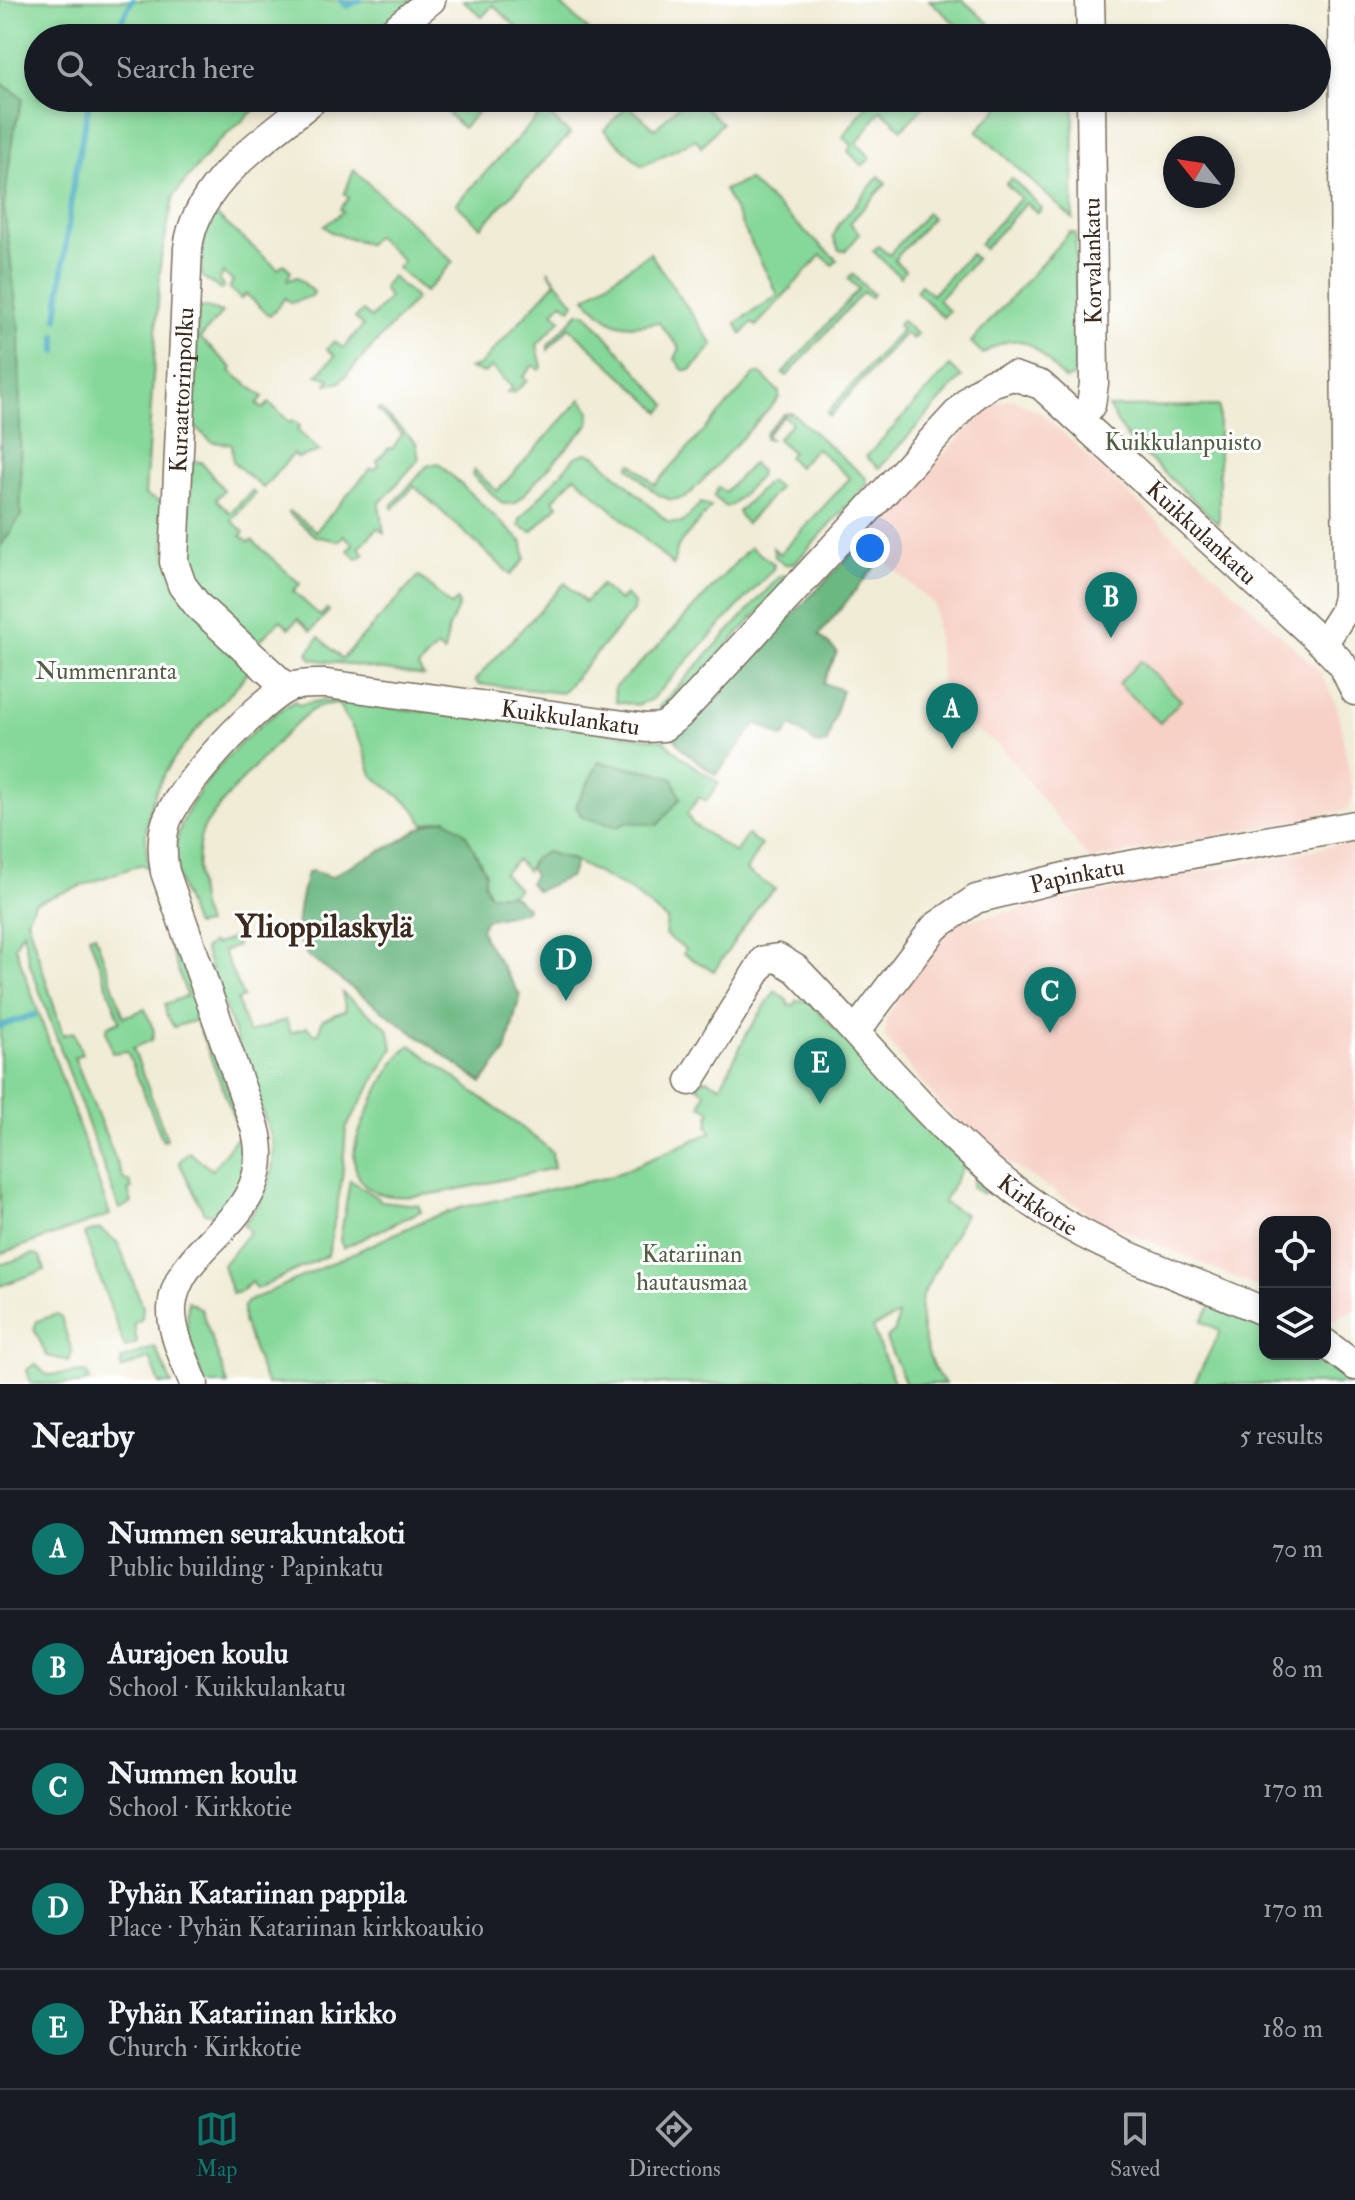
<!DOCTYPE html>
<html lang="en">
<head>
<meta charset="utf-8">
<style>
  :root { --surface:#171b24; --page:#20242c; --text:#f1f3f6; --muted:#9ea1a6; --line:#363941; --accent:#0f766e }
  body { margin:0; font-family:"IM FELL Double Pica",serif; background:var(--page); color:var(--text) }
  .controls { position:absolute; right:24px; bottom:24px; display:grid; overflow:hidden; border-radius:16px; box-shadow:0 4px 12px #0003 }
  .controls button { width:72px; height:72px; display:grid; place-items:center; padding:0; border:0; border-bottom:2px solid var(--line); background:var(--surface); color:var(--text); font:40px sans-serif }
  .compass { position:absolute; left:1163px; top:136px; width:72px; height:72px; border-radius:50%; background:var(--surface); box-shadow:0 4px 12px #0003; rotate:300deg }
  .you { position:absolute; left:870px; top:548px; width:28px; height:28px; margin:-20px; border:6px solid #fff; border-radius:50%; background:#1a73e8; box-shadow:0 0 0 12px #1a73e833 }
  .badge { display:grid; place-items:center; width:52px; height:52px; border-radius:50%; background:var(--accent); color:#fff; font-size:26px; font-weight:700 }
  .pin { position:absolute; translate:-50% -66px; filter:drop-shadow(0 2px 4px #0008) }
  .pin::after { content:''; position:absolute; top:42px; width:28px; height:24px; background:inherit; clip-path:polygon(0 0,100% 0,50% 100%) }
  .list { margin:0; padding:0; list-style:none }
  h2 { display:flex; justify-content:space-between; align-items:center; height:104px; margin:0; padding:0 32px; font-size:34px }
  h2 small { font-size:26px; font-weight:400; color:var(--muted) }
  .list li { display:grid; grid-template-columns:52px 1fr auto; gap:24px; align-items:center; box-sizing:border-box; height:120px; padding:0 32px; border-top:2px solid var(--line) }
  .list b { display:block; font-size:30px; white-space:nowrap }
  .list p { margin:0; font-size:26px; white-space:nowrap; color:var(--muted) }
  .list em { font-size:26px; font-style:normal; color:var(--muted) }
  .icon { flex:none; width:44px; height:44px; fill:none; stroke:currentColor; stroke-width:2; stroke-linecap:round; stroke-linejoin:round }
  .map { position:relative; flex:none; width:1355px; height:1384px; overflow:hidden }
  .search { position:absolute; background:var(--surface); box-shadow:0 4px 12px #0003; left:24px; right:24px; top:24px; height:88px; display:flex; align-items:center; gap:20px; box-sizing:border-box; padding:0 28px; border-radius:44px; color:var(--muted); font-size:30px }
  .sheet { height:704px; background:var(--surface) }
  nav { display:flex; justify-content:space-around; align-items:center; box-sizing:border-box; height:112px; border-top:2px solid var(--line); background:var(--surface); font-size:22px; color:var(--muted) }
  nav a { display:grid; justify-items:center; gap:4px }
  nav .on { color:var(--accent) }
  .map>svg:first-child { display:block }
  .built { fill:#f7d1c6 }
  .green { fill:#86d89a; stroke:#60815c; stroke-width:2; fill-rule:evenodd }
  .forest { fill:#6cb882; stroke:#547150; stroke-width:2 }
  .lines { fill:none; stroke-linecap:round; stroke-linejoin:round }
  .stream { stroke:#3fa9bf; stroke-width:6 }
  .minor-casing { stroke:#7a6e5e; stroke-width:31 }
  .minor { stroke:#fff; stroke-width:28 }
  .labels { text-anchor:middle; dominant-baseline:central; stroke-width:6; stroke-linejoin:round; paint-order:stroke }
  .street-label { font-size:24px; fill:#3b2a1e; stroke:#fff }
  .park-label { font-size:24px; fill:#525e43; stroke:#fff }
  .district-label { font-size:32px; font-weight:bold; fill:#3b2a1e; stroke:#fff }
</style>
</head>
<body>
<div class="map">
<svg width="1355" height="1384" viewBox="0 0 1355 1384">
  <rect width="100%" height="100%" fill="#fff"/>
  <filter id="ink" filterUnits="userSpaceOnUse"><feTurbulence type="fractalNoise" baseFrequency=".0125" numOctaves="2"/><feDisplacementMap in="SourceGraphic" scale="16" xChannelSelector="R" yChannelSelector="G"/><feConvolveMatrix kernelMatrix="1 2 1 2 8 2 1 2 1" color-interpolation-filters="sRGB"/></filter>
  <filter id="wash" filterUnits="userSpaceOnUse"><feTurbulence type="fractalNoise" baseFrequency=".006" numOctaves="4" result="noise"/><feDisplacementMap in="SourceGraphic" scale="32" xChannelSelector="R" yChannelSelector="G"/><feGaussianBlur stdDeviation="1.8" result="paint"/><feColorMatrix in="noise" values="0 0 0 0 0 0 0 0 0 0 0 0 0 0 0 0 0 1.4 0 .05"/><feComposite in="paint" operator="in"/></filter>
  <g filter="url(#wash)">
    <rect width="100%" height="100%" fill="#f0ecd6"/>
    <g class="built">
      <path d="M 1012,399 L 1040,412 L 1321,672 L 1337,707 L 1354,796 L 1348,810 L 1090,860 L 999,745 L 944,710 L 934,604 L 863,542 L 983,412 L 994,404 Z"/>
      <path d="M 1355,841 L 1355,1310 L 1333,1319 L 1325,1316 L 1325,1222 L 1265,1222 L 1265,1290 L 1100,1220 L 990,1151 L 941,1105 L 885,1038 L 886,1018 L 932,947 L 960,922 Z"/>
    </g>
    <g class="green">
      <path d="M 0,0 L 417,0 L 373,38 L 354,25 L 337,38 L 38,38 L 38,98 L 268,98 L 216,144 L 174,195 L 161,258 L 145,495 L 167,505 L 164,551 L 251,667 C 243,681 230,693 219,705 C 175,753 134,800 149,869 L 142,864 L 34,903 L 27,919 L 63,1035 L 74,1032 L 82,1054 L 74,1057 L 124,1180 L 130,1182 L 132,1189 L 128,1190 L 132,1203 L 119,1209 L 29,962 L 23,931 L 15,946 L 110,1215 L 0,1254 Z"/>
      <path d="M 463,0 L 556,0 L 597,38 L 528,38 L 493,5 L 482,17 Z"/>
      <path d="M 929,0 L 963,0 L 996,30 L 997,38 L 971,38 Z"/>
      <path d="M 432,98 L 490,98 L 463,128 Z"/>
      <path d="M 686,98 L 695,98 L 722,123 L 701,147 L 696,139 L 642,166 L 604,130 L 628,105 L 655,129 Z"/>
      <path d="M 872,98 L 932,98 L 902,129 L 881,110 L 857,143 L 871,158 L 862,166 L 848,151 L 852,145 L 843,137 Z"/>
      <path d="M 1007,98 L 1074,98 L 1073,219 L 977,131 Z"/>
      <path d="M 544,110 L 570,134 L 481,227 L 456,204 Z"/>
      <path d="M 354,170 L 453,262 L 425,292 L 397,268 L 403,261 L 376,236 L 367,244 L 331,232 L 324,226 L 343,212 L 340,209 L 349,198 L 344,194 Z"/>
      <path d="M 879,176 L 886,183 L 850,223 L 860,234 L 845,251 L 839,250 L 833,237 L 839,224 Z"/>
      <path d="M 1011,178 L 1042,208 L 1038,213 L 1026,203 L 984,249 L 979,244 L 1021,198 L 1006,184 Z"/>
      <path d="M 748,180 L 837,260 L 833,265 L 821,255 L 756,326 L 752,323 L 742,334 L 736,323 L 778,295 L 724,190 Z"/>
      <path d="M 214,213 L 278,269 L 284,264 L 291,271 L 287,281 L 297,277 L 314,292 L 312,296 L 291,303 L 285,298 L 270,316 L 246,294 L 241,299 L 229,288 L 233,281 L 223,273 L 219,281 L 224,286 L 221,290 L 201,276 L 204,241 Z"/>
      <path d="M 927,213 L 932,218 L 894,260 L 905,270 L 900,277 L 873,251 L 878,246 L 889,255 Z"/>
      <path d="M 1070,232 L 1076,234 L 1075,376 L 1065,380 C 1037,350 1024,324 983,354 L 971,342 Z"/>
      <path d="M 650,253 L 713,345 L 691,370 L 683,370 L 675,359 L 680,348 L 658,322 C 619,330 613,326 585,298 Z"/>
      <path d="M 970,254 L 976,259 L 938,300 L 949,311 L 943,317 L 916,291 L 921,285 L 932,295 Z"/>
      <path d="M 548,270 L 574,303 L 570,309 L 562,302 L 553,312 L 561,319 L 537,345 L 542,367 L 539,370 L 533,365 L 523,377 L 527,381 L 513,393 L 507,393 L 512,387 L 491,367 L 484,373 L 468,368 L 479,366 L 556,282 Z"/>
      <path d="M 852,274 L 873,294 L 870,298 L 863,292 L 787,376 L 783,373 L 859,289 L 848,279 Z"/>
      <path d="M 391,276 L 415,297 L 414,301 L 339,383 L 326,384 L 330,379 L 317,375 L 335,356 L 327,349 L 334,341 L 343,348 L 363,326 L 355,318 L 363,311 L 371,318 L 389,298 L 383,288 Z"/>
      <path d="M 204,307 L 222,313 L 200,338 L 232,368 L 230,371 L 263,397 L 257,404 L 263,409 L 269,403 L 290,422 L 293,420 L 300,426 L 297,430 L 320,451 L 298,458 L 293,454 L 263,488 L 233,462 L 232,444 L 212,442 L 193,425 L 198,311 Z"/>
      <path d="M 578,313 L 586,313 L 667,405 L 661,412 L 569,327 L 548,350 L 548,345 Z"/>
      <path d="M 901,320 L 917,334 L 912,339 L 905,333 L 830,416 L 827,413 L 902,329 L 898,325 Z"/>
      <path d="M 950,366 L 962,377 L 879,468 L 866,457 Z"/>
      <path d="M 755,374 L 761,374 L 779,392 L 779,398 L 689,495 C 663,510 647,484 629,467 L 632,463 L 655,485 Z"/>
      <path d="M 581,399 L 590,411 L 589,424 L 516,503 L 503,504 L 472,475 L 474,470 L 497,491 Z"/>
      <path d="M 1219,406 L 1219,524 L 1127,438 L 1108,407 Z"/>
      <path d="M 380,409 L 416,443 L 419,459 L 379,504 L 384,533 L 377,528 L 359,548 L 365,554 L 357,559 L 348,550 L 353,544 L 344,535 L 338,541 L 315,536 L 288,513 L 290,511 L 316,531 L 371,468 L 374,470 L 379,465 L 377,461 L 389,448 L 392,449 L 402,434 L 377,410 Z"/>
      <path d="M 792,413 L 867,479 L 867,484 L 795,563 L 785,565 L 775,557 L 773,548 L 780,554 L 850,478 L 816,448 L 798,467 L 788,457 L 792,452 L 777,439 L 792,423 L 784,416 L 766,435 L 770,439 L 765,439 L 765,434 L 784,414 Z"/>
      <path d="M 586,453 L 595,455 L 668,522 L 682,523 L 701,503 L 711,507 L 678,546 L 673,565 L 575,476 L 553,500 L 558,505 L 532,532 L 519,526 L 520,519 L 575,457 Z"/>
      <path d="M 192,461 L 201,462 L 224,490 L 216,499 L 230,513 L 252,491 L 255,494 L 231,520 L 244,532 L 241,536 L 249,542 L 252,540 L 300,584 L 293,591 L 320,616 L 327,609 L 329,611 L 311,631 L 298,619 L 289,628 L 281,620 L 258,642 L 197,584 L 192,573 L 187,551 Z"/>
      <path d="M 438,463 L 523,543 L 525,559 L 511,575 L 414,486 L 393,509 L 391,506 L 427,466 Z"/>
      <path d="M 752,464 L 760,471 L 759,477 L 732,505 L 726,507 L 714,497 L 718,487 L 725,492 Z"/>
      <path d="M 769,481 L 779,488 L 746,524 L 738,512 Z"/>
      <path d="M 750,547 L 774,564 L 773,569 L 651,700 L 637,705 L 616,702 L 614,688 L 661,643 Z"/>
      <path d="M 793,575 L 677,700 L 661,711 L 659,707 L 780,576 Z"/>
      <path d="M 419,576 L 451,606 L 457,600 L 459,605 L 449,627 L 444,653 L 437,647 L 418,667 L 424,676 L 312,659 L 308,653 L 319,637 L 342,659 Z"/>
      <path d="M 565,583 L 585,602 L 601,585 L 619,601 L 625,595 L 634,603 L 633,611 L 562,693 L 478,684 L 475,680 Z"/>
      <path d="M 1140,661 L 1181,700 L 1160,723 L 1118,684 Z"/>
      <path d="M 324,700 L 425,712 L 426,708 L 664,740 L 680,756 L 719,783 L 706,801 L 699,797 L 687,814 L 692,823 L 735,853 L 747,835 L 761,845 L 746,871 L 775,889 L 762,901 L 714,971 L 683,954 L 685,949 L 665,935 L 667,920 L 630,890 L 567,857 L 533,859 L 527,871 L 517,860 L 503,873 L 518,889 L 511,894 L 489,894 L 446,819 L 424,824 L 414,808 L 372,775 L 362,744 L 338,704 C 329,704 322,704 314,709 C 296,719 208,814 202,832 C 194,858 197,900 206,924 L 195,926 C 187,904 176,880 175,856 C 173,804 252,724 295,701 L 298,705 ZM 599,762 C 619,768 659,769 673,780 L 677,792 L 658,824 L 582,817 L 576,806 Z"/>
      <path d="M 159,901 L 249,1146 L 246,1176 L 218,1215 L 204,1213 L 179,1162 L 189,1152 L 212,1170 L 240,1133 L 196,1020 L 174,1027 L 166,1014 L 165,1004 L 187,996 L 155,905 Z"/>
      <path d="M 95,934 L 124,1017 L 145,1009 L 154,1031 L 152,1040 L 133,1048 L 167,1139 L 163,1141 L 127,1051 L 112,1053 L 106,1031 L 108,1026 L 120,1021 L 89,936 Z"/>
      <path d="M 233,938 L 237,946 L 223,951 L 243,997 L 237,1000 L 248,1033 L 286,1020 L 291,1033 L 307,1027 L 314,1034 L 319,1033 L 322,1020 L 346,1010 L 342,993 L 388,1028 L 393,1048 L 346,1128 L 342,1179 L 328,1255 L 256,1289 L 251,1282 L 240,1292 L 232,1294 L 223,1265 L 250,1231 L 243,1225 C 265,1198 276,1178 273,1142 L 204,949 L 212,943 L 214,945 Z"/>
      <path d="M 775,991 L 787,1000 L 789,1006 L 795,1005 L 796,1000 L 808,1001 L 986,1184 L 983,1194 L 972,1187 L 975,1175 L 962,1168 L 943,1203 L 965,1214 L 922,1296 C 917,1322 927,1364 945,1384 L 906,1384 L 886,1339 L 895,1331 L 898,1315 L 872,1328 L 895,1384 L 266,1384 L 243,1321 L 243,1307 L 247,1302 L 425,1220 L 463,1207 L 610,1177 L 712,1132 L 708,1127 L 710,1110 L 701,1105 L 705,1092 L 695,1085 L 706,1079 L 721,1086 L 746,1035 Z"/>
      <path d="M 411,1045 L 538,1140 L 552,1152 L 554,1168 C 513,1176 430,1200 392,1196 C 352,1192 348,1158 361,1128 C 369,1107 393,1056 411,1045 Z"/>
      <path d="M 350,1180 L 382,1201 L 418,1205 L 421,1211 L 343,1248 L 340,1240 Z"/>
      <path d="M 100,1229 L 118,1243 L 143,1307 L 142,1319 L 134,1323 L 137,1343 L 125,1348 L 84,1234 Z"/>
      <path d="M 34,1254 L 40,1256 L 45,1270 L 0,1286 L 0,1265 Z"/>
      <path d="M 1214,1300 L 1265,1324 L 1265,1354 L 1315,1354 L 1355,1384 L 1194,1384 L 1220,1331 L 1202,1321 Z"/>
      <path d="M 188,1301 L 201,1309 L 228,1384 L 205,1384 L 187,1333 Z"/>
      <path d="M 57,1314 L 61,1317 L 72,1352 L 69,1361 L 47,1356 L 34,1329 L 37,1321 Z"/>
      <path d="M 155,1347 L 172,1384 L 160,1384 L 150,1358 L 121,1369 L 121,1360 Z"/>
      <path d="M 35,1364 L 47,1375 L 86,1372 L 90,1380 L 79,1384 L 31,1384 L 27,1370 Z"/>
    </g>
    <g class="forest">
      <path d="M 0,82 L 23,98 L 13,134 L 4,207 L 19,328 L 21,516 L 0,547 Z"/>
      <path d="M 863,542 L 882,558 L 819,635 L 837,652 L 823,683 L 842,690 L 827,743 L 819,745 L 791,726 L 783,738 L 757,723 L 716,775 L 682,749 L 674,737 Z"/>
      <path d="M 599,762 C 613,766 667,771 673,780 C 677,786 677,792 681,798 L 658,825 L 628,822 L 617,827 L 582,817 L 576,806 Z"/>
      <path d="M 446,819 L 465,833 L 486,873 L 484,882 L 489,894 L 511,894 L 527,907 L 526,911 L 485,920 L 481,928 L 484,938 L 520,995 L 506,1051 L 482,1083 L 308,956 C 289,932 301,900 307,873 L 311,871 L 332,877 C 352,862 373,856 395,844 C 413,834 424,822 446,819 Z"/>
      <path d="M 546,852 L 576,861 L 571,876 L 537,891 L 529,883 L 534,875 L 529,868 L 533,859 Z"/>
    </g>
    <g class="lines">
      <g class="stream">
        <path d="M 341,0 L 347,6 L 360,0"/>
        <path d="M 113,38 L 132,0"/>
        <path d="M 57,319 L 73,185 L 90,98"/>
        <path d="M 56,351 L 56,336"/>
        <path d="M 0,1026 L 34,1015"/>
      </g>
    </g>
  </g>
  <g filter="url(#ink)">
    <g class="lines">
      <defs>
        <g id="minor">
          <path d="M 1090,0 L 1091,38"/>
          <path d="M 384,38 L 431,0"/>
          <path d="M 1080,419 L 1091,405 L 1094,383 L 1091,98"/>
          <path d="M 1323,644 L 1343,613 L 1347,597 L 1343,0"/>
          <path id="s1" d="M 287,688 L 198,606 L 182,585 L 174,562 L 188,248 C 196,181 268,139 315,98"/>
          <path id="s2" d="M 856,1031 L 935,927 L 976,899 L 1068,876 L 1355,825"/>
          <path id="s3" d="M 690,1081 L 764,960 L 778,958 L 796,969 C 878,1052 950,1151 1049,1214 C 1116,1257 1193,1280 1265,1312"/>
          <path d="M 1325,1343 L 1355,1366"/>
          <path id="s4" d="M 194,1384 C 185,1360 171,1333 172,1308 C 176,1239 281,1220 255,1127 L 165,872 C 162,855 161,839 166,823 C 176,791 259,699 290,687 C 301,683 315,684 327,684 L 646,728 L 663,727 L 679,715 L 973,396 L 991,383 L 1013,376 L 1041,385 L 1323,644 L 1342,664 L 1355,691"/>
        </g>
      </defs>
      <use href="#minor" class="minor-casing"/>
      <use href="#minor" class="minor"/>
    </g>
  </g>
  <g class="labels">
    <g class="street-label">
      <text transform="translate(1093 261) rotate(-91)">Korvalankatu</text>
      <text stroke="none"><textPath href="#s1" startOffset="344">Kuraattorinpolku</textPath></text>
      <text stroke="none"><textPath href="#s4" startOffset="1918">Kuikkulankatu</textPath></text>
      <text stroke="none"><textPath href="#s4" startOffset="1078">Kuikkulankatu</textPath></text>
      <text stroke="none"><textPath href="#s2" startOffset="284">Papinkatu</textPath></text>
      <text stroke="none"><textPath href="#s3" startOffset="516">Kirkkotie</textPath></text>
    </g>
    <g class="park-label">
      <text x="1183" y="442">Kuikkulanpuisto</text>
      <text x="106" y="671">Nummenranta</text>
      <text x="692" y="1254">Katariinan<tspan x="692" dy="28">hautausmaa</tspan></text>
    </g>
    <g class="district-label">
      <text x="324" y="927">Ylioppilaskylä</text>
    </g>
  </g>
</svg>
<div class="controls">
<button><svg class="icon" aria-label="locate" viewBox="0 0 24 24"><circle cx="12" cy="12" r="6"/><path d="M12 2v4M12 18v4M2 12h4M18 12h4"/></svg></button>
<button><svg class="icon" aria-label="layers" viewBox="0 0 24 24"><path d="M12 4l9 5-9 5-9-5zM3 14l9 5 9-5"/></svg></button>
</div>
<svg class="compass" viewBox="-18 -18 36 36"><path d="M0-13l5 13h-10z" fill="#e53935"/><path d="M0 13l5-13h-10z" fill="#9ea1a6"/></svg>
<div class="you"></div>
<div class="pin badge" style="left:952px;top:749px">A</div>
<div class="pin badge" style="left:1111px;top:638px">B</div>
<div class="pin badge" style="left:1050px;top:1033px">C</div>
<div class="pin badge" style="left:566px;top:1001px">D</div>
<div class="pin badge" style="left:820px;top:1104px">E</div>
<div class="search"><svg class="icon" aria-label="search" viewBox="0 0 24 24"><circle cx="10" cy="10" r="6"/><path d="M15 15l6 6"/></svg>Search here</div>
</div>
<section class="sheet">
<h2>Nearby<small>5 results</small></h2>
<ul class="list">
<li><span class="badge">A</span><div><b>Nummen seurakuntakoti</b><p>Public building · Papinkatu</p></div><em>70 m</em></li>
<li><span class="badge">B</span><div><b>Aurajoen koulu</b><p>School · Kuikkulankatu</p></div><em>80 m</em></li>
<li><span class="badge">C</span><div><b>Nummen koulu</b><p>School · Kirkkotie</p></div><em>170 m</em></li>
<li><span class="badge">D</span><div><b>Pyhän Katariinan pappila</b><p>Place · Pyhän Katariinan kirkkoaukio</p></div><em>170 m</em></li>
<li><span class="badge">E</span><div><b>Pyhän Katariinan kirkko</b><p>Church · Kirkkotie</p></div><em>180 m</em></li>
</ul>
</section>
<nav>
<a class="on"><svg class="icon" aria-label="map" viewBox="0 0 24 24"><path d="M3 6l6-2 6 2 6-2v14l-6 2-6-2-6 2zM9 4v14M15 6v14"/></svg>Map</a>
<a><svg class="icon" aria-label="directions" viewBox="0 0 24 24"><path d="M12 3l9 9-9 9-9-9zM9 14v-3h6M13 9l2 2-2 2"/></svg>Directions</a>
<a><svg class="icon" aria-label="saved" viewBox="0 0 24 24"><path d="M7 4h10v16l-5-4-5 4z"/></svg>Saved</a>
</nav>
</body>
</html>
